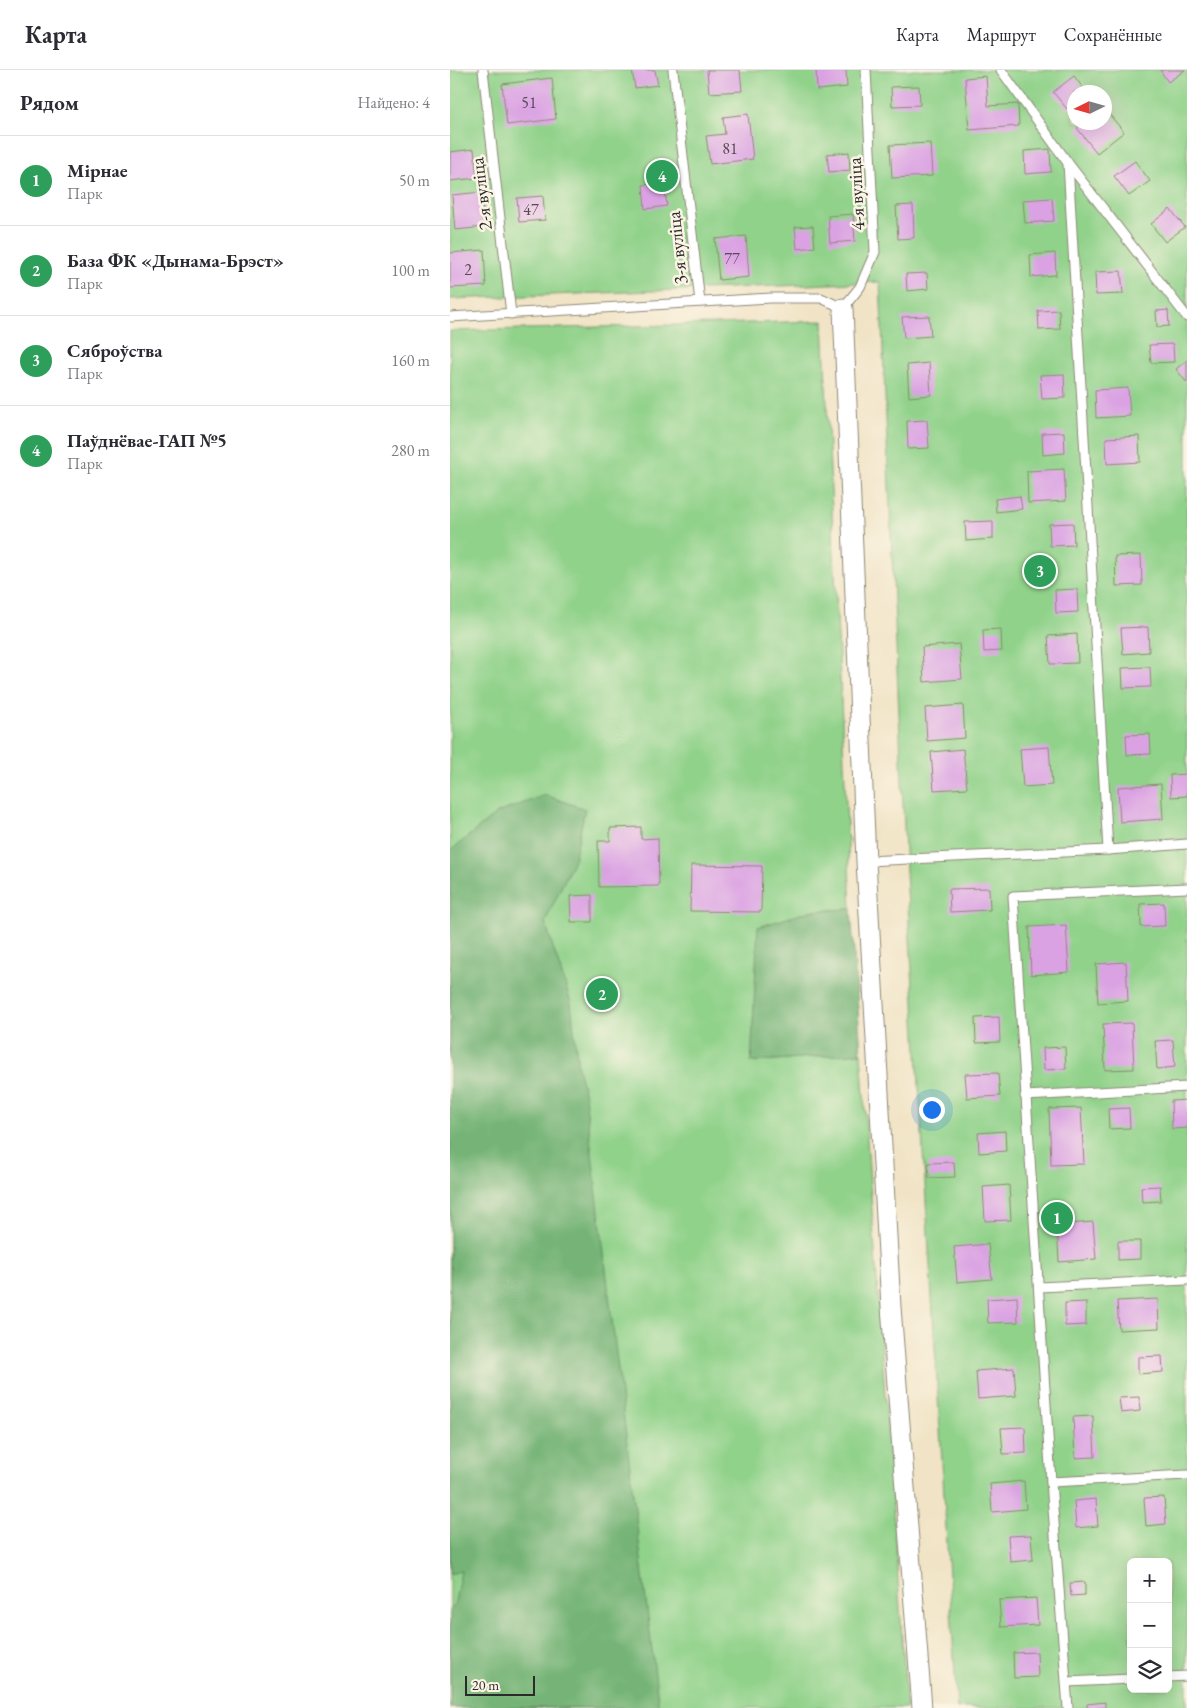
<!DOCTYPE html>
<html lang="ru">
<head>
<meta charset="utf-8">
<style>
  :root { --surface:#fff; --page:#f2f2f3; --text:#2b2b33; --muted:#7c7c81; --line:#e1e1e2; --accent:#d1495b }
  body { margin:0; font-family:"EB Garamond",serif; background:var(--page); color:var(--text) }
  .controls { position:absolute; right:15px; bottom:15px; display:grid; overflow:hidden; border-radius:8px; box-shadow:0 5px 20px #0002 }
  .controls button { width:45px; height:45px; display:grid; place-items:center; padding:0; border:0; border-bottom:1px solid var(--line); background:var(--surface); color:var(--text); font:25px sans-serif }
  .compass { position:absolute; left:617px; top:15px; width:45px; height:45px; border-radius:50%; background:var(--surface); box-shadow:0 5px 20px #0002; rotate:265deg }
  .scale { position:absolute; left:15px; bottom:12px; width:70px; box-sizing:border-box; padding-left:5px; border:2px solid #2b2b2b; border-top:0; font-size:14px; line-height:18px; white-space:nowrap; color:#2b2b2b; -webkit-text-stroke:4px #fcf5e5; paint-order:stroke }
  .you { position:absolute; left:481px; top:1039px; width:18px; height:18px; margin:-12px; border:4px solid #fff; border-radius:50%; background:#1a73e8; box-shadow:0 0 0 8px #1a73e833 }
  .badge { display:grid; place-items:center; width:32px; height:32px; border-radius:50%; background:var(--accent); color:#fff; font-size:16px; font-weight:700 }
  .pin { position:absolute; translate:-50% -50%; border:2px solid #fff; box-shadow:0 1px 5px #0006 }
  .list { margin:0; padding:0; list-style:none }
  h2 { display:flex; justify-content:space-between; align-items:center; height:65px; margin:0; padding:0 20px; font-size:21px }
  h2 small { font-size:16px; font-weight:400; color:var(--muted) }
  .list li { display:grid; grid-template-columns:32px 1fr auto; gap:15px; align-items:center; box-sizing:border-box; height:90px; padding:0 20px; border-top:1px solid var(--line) }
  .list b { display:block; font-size:19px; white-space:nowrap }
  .list p { margin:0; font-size:16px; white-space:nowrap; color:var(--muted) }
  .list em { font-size:16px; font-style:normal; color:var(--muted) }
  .icon { flex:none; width:28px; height:28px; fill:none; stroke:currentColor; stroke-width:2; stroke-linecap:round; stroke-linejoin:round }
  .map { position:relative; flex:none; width:737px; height:1638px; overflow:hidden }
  header { display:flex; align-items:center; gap:30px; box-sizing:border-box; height:70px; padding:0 25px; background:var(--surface); border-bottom:1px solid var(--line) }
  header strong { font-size:24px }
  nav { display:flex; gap:28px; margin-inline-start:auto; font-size:18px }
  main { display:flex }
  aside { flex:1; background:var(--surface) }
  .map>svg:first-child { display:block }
  .green { fill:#90d28a; stroke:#5e7e5a; fill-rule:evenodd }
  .forest { fill:#74b476; stroke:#507050 }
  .building { fill:#daa2e3 }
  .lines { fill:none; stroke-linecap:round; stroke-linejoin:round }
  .lane-casing { stroke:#8e8878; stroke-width:11 }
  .street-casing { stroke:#8e8878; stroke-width:21 }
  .lane { stroke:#fff; stroke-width:9 }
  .street { stroke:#fff; stroke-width:19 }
  .labels { text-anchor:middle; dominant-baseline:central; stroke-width:5; stroke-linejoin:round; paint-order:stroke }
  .number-label { font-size:16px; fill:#574959 }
  .street-label { font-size:19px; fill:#2b2b2b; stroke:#fcf5e5 }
</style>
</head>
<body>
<header>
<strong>Карта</strong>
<nav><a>Карта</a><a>Маршрут</a><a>Сохранённые</a></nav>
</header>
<main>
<aside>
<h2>Рядом<small>Найдено: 4</small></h2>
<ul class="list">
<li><span class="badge" style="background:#2e9e5b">1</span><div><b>Мірнае</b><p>Парк</p></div><em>50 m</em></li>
<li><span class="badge" style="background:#2e9e5b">2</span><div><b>База ФК «Дынама-Брэст»</b><p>Парк</p></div><em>100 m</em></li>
<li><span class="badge" style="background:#2e9e5b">3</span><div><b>Сяброўства</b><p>Парк</p></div><em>160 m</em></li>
<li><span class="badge" style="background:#2e9e5b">4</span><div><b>Паўднёвае-ГАП №5</b><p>Парк</p></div><em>280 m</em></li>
</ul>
</aside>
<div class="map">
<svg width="737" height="1638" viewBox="0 0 737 1638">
  <rect width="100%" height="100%" fill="#fcf5e5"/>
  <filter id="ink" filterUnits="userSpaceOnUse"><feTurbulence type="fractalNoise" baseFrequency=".02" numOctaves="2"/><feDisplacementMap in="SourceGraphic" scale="10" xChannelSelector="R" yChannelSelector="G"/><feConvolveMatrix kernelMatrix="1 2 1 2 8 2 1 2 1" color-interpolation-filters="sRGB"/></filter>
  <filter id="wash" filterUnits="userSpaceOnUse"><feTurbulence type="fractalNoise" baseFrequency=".0096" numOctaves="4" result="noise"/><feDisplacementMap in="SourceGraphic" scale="20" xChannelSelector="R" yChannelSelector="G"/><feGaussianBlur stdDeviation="1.12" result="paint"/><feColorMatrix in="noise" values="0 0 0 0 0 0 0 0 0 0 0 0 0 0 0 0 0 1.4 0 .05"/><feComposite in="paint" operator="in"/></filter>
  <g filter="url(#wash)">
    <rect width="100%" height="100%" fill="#f1e4c6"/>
    <g class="green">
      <path d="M 0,0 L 737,0 L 737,1638 L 507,1638 L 456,803 L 430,212 L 0,229 ZM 624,22 L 654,22 L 654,52 L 624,52 ZM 681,1492 L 718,1492 L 718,1619 L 681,1619 Z"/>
      <path d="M 373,251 L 401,839 L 360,841 L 301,992 L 411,983 L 457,1638 L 0,1638 L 0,261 Z"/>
    </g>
    <g class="forest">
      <path d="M 95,725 L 135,739 L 124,790 L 95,852 L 121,933 L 128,997 L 135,1026 L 209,1638 L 0,1638 L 0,1539 L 4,1536 L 11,1501 L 0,1504 L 0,781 L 47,743 Z"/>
      <path d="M 401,839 L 411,983 L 301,992 L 308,857 L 360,841 Z"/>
    </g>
    <g id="blocks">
      <g class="building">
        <path d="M 182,0 L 205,0 L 208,15 L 185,18 Z"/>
        <path d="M 257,0 L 290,0 L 292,21 L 259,23 Z"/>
        <path d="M 366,0 L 396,0 L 397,17 L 367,20 Z"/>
        <path d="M 710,0 L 735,0 L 718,12 Z"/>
        <path d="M 536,6 L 538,36 L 568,34 L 569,56 L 519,60 L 515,8 Z"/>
        <path d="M 624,6 L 636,22 L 624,22 L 624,33 L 617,39 L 603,22 Z"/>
        <path d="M 102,8 L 106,49 L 57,55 L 52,14 Z"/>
        <path d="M 469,16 L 470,35 L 442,36 L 441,17 Z"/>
        <path d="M 654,38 L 674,62 L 647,83 L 627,58 L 633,52 L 654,52 Z"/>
        <path d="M 298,44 L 303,89 L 260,94 L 256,66 L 275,64 L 273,47 Z"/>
        <path d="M 480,73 L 482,106 L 442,108 L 440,75 Z"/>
        <path d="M 24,79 L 27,108 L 0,111 L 0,82 Z"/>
        <path d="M 600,79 L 601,102 L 575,104 L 574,81 Z"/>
        <path d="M 399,82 L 400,100 L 379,102 L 377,84 Z"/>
        <path d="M 685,91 L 700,111 L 679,126 L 664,106 Z"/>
        <path d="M 214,113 L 217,136 L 195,139 L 193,115 Z"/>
        <path d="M 31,122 L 34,157 L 5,160 L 2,125 Z"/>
        <path d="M 93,126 L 95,150 L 69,152 L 67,128 Z"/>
        <path d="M 602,128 L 604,151 L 575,153 L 573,130 Z"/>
        <path d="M 463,135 L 464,168 L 448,169 L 446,136 Z"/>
        <path d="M 720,139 L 735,157 L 715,172 L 701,154 Z"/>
        <path d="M 403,144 L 405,171 L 380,173 L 378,146 Z"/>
        <path d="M 363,156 L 365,177 L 347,179 L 345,157 Z"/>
        <path d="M 296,166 L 299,207 L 269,210 L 265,169 Z"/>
        <path d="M 34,180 L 36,216 L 0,218 L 0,183 Z"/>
        <path d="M 605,183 L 606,205 L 581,207 L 580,185 Z"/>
        <path d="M 671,201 L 673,224 L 646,225 L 645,202 Z"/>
        <path d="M 477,203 L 478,219 L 457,221 L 456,204 Z"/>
        <path d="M 609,240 L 610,259 L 589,260 L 588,241 Z"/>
        <path d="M 718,240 L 719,256 L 707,257 L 706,241 Z"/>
        <path d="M 479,246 L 481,266 L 454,268 L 452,247 Z"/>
        <path d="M 723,274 L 724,292 L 701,293 L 699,275 Z"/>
        <path d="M 737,290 L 737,313 L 726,299 Z"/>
        <path d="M 479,293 L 481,325 L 459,327 L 457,295 Z"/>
        <path d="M 614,304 L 615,328 L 592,329 L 590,305 Z"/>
        <path d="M 678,318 L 680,346 L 646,348 L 645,320 Z"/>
        <path d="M 477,350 L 479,378 L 458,379 L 457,351 Z"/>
        <path d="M 614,362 L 615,383 L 593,385 L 592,363 Z"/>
        <path d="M 689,366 L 690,392 L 657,394 L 656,368 Z"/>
        <path d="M 614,399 L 616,431 L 578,433 L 577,401 Z"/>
        <path d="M 570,426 L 572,439 L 546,442 L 545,429 Z"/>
        <path d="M 543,451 L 543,469 L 516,471 L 515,452 Z"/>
        <path d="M 623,453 L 624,475 L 600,476 L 599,454 Z"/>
        <path d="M 691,485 L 692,515 L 666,516 L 665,486 Z"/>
        <path d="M 627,519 L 628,542 L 606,543 L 605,520 Z"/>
        <path d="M 698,557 L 699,582 L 673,584 L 671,558 Z"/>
        <path d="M 551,559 L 552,581 L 534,582 L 533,560 Z"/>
        <path d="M 627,564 L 628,593 L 600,594 L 598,566 Z"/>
        <path d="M 509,574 L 512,609 L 474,612 L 472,577 Z"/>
        <path d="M 700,597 L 701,617 L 673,618 L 672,598 Z"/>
        <path d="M 513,635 L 515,668 L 477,671 L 475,638 Z"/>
        <path d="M 700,664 L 701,684 L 677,685 L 676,665 Z"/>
        <path d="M 599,677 L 602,715 L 573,717 L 570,679 Z"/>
        <path d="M 513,679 L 517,718 L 484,720 L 481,682 Z"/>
        <path d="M 737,704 L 737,726 L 721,727 L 720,705 Z"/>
        <path d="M 711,714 L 713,749 L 670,752 L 668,717 Z"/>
        <path d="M 191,757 L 191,769 L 208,768 L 209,816 L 149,817 L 148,771 L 160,771 L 160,758 Z"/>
        <path d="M 241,795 L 312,796 L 311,842 L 240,841 Z"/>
        <path d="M 539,818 L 540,840 L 500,842 L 499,819 Z"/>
        <path d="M 142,825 L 142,852 L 121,852 L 120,826 Z"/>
        <path d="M 714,833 L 715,856 L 691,857 L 690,834 Z"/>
        <path d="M 616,855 L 619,902 L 581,905 L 579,857 Z"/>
        <path d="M 676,892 L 678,931 L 648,933 L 646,894 Z"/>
        <path d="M 549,947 L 550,972 L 526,973 L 525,948 Z"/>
        <path d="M 682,953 L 684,999 L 655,1000 L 653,954 Z"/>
        <path d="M 723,970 L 725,997 L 707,999 L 705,971 Z"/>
        <path d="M 615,977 L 616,999 L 594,1000 L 593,978 Z"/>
        <path d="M 548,1003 L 550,1026 L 517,1028 L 515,1004 Z"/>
        <path d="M 737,1030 L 737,1058 L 722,1059 L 721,1031 Z"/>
        <path d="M 631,1038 L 634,1094 L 601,1095 L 599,1039 Z"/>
        <path d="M 679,1038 L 680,1058 L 659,1059 L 658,1039 Z"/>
        <path d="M 555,1061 L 556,1081 L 529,1083 L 528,1063 Z"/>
        <path d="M 504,1092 L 505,1107 L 479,1108 L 478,1093 Z"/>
        <path d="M 559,1115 L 561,1150 L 535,1151 L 533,1117 Z"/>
        <path d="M 710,1116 L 711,1131 L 692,1132 L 691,1117 Z"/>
        <path d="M 643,1152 L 646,1189 L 609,1192 L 607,1155 Z"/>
        <path d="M 668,1171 L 690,1171 L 690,1189 L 668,1190 Z"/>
        <path d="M 538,1174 L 542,1209 L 507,1212 L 504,1177 Z"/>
        <path d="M 567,1227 L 568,1252 L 538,1253 L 537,1229 Z"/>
        <path d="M 708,1229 L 709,1258 L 669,1260 L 667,1231 Z"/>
        <path d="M 636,1232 L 636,1255 L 615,1256 L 615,1233 Z"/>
        <path d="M 712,1286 L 713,1302 L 688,1304 L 688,1287 Z"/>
        <path d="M 564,1298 L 566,1326 L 528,1329 L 526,1301 Z"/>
        <path d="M 689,1327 L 690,1341 L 671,1343 L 669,1328 Z"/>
        <path d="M 643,1346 L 645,1387 L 625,1388 L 623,1347 Z"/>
        <path d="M 575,1357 L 576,1383 L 553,1384 L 551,1358 Z"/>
        <path d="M 574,1411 L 576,1439 L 542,1442 L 540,1414 Z"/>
        <path d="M 714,1427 L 716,1454 L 696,1456 L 694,1428 Z"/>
        <path d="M 646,1429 L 648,1456 L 626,1458 L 624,1431 Z"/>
        <path d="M 581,1465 L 583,1490 L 560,1492 L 558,1466 Z"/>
        <path d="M 635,1512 L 635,1525 L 621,1526 L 620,1513 Z"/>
        <path d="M 586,1528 L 588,1555 L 551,1557 L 549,1530 Z"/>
        <path d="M 587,1582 L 588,1607 L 564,1608 L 563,1583 Z"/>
        <path d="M 655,1632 L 655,1638 L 637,1638 L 637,1634 Z"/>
      </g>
    </g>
  </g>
  <g filter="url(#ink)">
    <use href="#blocks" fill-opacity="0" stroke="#8e8878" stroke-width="1"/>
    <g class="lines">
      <defs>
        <g id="lane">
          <path d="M 33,0 L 61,244"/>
          <path d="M 223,0 L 250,232"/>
          <path d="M 551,0 L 618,93 L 737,247"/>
          <path d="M 618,93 L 658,780"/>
          <path d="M 0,247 L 321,228 L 371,228 L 393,238 L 410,217 L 425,182 L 416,0"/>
          <path d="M 416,791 L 658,780 L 737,774"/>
          <path d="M 575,1026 L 737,1017"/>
          <path d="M 589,1217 L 737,1210"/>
          <path d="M 601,1412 L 737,1405"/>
          <path d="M 718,1607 L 737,1606"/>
          <path d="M 617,1612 L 681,1609"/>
          <path d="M 618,1638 L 601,1412 L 563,826 L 737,818"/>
        </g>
        <path id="street" d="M 393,238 L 416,791 L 441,1237 L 472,1638"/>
      </defs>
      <use href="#lane" class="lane-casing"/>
      <use href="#street" class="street-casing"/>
      <use href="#lane" class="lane"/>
      <use href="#street" class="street"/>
    </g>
  </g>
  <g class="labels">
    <g class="number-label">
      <text x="79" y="32">51</text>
      <text x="280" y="78">81</text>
      <text x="81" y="139">47</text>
      <text x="282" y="188">77</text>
      <text x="18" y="199">2</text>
    </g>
    <g class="street-label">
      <text transform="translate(31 124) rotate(-97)">2-я вуліца</text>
      <text transform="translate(406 124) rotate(-93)">4-я вуліца</text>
      <text transform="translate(227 178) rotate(-96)">3-я вуліца</text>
    </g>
  </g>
</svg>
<div class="controls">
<button>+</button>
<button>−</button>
<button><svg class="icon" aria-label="layers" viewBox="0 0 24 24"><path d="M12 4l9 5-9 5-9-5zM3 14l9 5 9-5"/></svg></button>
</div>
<svg class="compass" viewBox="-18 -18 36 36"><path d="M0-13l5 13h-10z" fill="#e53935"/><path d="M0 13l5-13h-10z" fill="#7c7c81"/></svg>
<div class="scale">20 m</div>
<div class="you"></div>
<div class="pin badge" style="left:607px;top:1148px;background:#2e9e5b">1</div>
<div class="pin badge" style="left:152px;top:924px;background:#2e9e5b">2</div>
<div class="pin badge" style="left:590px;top:501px;background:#2e9e5b">3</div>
<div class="pin badge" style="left:212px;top:106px;background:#2e9e5b">4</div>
</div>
</main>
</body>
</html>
